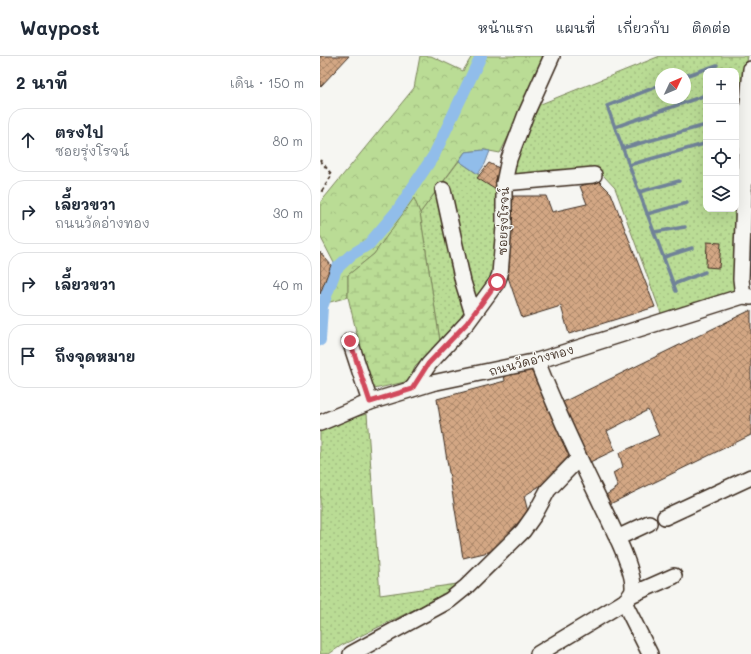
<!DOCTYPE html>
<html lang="th">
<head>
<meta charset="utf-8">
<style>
  :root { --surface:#fff; --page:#f2f2f3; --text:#1f2937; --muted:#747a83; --line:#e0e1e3 }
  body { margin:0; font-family:Mali,"Playpen Sans Thai",sans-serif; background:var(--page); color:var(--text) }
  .controls { position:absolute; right:12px; top:12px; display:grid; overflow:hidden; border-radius:8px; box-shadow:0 4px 16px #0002 }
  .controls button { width:36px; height:36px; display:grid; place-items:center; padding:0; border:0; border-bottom:1px solid var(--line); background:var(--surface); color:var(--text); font:20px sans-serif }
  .compass { position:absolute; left:335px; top:12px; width:36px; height:36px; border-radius:50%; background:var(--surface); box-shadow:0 4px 16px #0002; rotate:46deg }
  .stop { position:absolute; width:12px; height:12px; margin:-9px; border:3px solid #d1495b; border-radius:50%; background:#fff }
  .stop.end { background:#d1495b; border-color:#fff; box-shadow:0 1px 4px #0008 }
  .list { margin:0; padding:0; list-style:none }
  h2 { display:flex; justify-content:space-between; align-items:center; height:52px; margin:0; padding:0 16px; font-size:17px }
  h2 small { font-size:13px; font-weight:400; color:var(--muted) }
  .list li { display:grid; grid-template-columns:26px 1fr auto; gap:12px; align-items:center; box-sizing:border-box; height:64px; margin:0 8px 8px; padding:0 8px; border:1px solid var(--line); border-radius:16px }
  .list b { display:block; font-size:15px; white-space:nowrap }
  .list p { margin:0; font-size:13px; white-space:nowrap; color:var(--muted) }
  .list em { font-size:13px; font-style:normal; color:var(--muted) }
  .icon { flex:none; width:22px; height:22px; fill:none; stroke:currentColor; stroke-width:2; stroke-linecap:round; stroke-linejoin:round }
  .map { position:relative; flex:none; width:431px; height:598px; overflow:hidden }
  header { display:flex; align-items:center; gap:24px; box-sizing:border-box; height:56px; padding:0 20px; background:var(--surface); border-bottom:1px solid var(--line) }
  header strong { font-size:19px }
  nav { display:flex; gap:22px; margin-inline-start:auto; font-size:14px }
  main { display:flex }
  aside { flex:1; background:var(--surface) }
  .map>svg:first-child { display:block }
  .grass { fill:url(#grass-dots); stroke:#7a835a; fill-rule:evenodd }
  .forest { fill:url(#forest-crowns); stroke:#7a835a }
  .wetland { fill:url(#wetland-marsh); stroke:#7a835a }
  .water { fill:#91bdea; stroke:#6f8298 }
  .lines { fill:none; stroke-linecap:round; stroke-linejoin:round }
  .stream { stroke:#6f8298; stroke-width:3.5 }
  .canal { stroke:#91bdea; stroke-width:12 }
  .building { fill:url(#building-cross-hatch); stroke:#3b2a1e }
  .minor-casing { stroke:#3b2a1e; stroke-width:18 }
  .path { stroke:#3b2a1e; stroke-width:2; stroke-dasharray:4 3; stroke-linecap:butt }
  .minor { stroke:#f6f6f2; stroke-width:15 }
  .route { stroke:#d1495b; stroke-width:5 }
  .labels { text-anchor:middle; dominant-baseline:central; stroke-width:3; stroke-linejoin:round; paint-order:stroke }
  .street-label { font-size:12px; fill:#3b2a1e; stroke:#f6f6f2 }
</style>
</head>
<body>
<header>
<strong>Waypost</strong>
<nav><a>หน้าแรก</a><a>แผนที่</a><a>เกี่ยวกับ</a><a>ติดต่อ</a></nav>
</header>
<main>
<aside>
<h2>2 นาที<small>เดิน · 150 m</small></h2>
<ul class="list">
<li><svg class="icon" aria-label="ahead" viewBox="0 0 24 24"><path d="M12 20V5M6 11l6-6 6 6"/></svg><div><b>ตรงไป</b><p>ซอยรุ่งโรจน์</p></div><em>80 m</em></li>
<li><svg class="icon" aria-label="right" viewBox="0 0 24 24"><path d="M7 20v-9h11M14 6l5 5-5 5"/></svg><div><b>เลี้ยวขวา</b><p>ถนนวัดอ่างทอง</p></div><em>30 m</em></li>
<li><svg class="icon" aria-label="right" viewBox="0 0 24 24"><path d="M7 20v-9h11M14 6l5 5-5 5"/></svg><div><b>เลี้ยวขวา</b></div><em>40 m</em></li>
<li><svg class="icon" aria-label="arrive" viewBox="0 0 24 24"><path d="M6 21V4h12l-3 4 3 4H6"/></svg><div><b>ถึงจุดหมาย</b></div></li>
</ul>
</aside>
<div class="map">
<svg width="431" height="598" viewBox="0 0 431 598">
  <defs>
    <pattern id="grass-dots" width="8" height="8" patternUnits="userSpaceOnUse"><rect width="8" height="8" fill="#badc95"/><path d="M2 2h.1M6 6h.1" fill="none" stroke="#a1bd80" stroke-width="1.8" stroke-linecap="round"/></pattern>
    <pattern id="forest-crowns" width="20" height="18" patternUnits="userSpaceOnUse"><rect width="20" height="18" fill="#badc95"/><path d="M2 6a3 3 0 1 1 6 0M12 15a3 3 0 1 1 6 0" fill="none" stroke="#a1bd80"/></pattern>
    <pattern id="wetland-marsh" width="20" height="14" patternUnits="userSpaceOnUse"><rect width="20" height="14" fill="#badc95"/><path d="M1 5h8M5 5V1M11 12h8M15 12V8" fill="none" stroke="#a1bd80"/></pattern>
    <pattern id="building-cross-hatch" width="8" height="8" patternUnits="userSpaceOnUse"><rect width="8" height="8" fill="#d3a784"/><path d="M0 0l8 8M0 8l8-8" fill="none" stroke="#ac886b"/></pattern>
  </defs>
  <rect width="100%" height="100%" fill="#f6f6f2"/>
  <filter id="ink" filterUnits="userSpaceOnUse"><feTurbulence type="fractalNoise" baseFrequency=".025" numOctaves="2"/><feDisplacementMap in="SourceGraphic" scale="8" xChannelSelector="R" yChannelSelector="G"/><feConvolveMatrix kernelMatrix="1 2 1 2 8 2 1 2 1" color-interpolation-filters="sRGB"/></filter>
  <g filter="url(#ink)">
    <g class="grass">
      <path d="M 340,0 L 428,0 L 422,32 L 417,209 L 413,238 L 342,260 L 295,132 L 283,119 L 193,129 L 189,132 L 201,56 ZM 386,15 L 416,15 L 416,153 L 386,153 ZM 341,18 L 365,18 L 365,42 L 341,42 Z"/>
      <path d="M 139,105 L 180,134 L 175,220 L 148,256 L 120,285 L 100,157 Z"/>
      <path d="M 47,358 L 60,539 L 137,528 L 126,538 L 22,589 L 9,598 L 0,598 L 0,376 L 24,364 Z"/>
    </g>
    <path class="forest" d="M 100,0 L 111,0 L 143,15 L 152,0 L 229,0 L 180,97 L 164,94 L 145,96 L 100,157 L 94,143 L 54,198 L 28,219 L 28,241 L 3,248 L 14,207 L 0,180 L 0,147 L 94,32 Z"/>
    <path class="wetland" d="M 94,142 L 100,157 L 120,285 L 95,311 L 89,325 L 50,334 L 28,241 L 28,219 L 54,198 Z"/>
    <path class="water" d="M 164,94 L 170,95 L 165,108 L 158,118 L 139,105 L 145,96 Z"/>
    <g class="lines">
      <g class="stream">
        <path d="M 365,20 L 397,9"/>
        <path d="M 341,29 L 287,50 L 356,235"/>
        <path d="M 295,71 L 386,39"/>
        <path d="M 303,92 L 386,69"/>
        <path d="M 309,109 L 384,88 L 386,90"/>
        <path d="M 319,136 L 359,125"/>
        <path d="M 327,158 L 367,147"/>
        <path d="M 334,176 L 365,171"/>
        <path d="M 431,186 L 431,218"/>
        <path d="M 344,201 L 372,192"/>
        <path d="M 354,228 L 385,216"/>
      </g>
      <path class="canal" d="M 0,284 L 2,251 L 16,213 L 31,199 L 49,188 L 77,155 L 114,99 L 161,0"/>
    </g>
    <g class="building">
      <path d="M 0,0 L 29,0 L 0,31 Z"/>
      <path d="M 169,107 L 183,114 L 181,137 L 157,122 Z"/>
      <path d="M 279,125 L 291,137 L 335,251 L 249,278 L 241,250 L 202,262 L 188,221 L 193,140 L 226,140 L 232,156 L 267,148 L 260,130 Z"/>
      <path d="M 387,186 L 401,187 L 399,212 L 386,211 Z"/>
      <path d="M 0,196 L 11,209 L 0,238 Z"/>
      <path d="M 431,254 L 431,379 L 290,448 L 286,439 L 298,431 L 293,417 L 303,411 L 299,397 L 339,379 L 328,354 L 287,375 L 295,394 L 270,406 L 241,347 Z"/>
      <path d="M 211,313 L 250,400 L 226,426 L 204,440 L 208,456 L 173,495 L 143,502 L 117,343 L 185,325 L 184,319 Z"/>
    </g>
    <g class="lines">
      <defs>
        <g id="minor">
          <path d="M 184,127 L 274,119"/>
          <path d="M 123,134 L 143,226 L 153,258"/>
          <path d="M 423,240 L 421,223 L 427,58 L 431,13"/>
          <path d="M 30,285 L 50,346"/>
          <path d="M 217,305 C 235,351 256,396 278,441 C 287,461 314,511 313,532 C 313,538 308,542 304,546 L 218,598"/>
          <path d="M 92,333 L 109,308 L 147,267 L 177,226 L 180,218 L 184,171 L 184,127 L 189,103 L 206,58 L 232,0"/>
          <path d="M 0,367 L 50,346 L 112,327 L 217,305 L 423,240 L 431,241"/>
          <path d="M 345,461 L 431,421"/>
          <path d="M 297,482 L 329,467"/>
          <path d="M 311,539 L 354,520"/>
          <path d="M 304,546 L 330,598"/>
          <path d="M 31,598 L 130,544 L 146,531 L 203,475 L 215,458 L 228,434 L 259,402"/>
        </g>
      </defs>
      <use href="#minor" class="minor-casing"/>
      <path class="path" d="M 0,104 L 12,119 L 0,138"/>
      <use href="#minor" class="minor"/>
    </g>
  </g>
  <g class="lines" filter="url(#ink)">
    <path class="route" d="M 30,285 L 50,346 L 92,333 L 108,308 L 147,267 L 177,226"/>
  </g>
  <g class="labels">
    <g class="street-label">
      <text transform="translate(183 165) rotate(-88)">ซอยรุ่งโรจน์</text>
      <text transform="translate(211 304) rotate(-15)">ถนนวัดอ่างทอง</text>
    </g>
  </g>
</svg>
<div class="controls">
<button>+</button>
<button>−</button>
<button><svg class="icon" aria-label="locate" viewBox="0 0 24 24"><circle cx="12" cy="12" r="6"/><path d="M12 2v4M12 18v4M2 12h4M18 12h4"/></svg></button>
<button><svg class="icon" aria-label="layers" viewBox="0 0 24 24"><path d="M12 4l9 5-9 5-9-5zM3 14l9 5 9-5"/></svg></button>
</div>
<svg class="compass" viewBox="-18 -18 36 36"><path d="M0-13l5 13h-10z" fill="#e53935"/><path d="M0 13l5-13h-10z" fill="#747a83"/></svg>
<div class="stop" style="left:177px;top:226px"></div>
<div class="stop end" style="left:30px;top:285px"></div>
</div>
</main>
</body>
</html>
